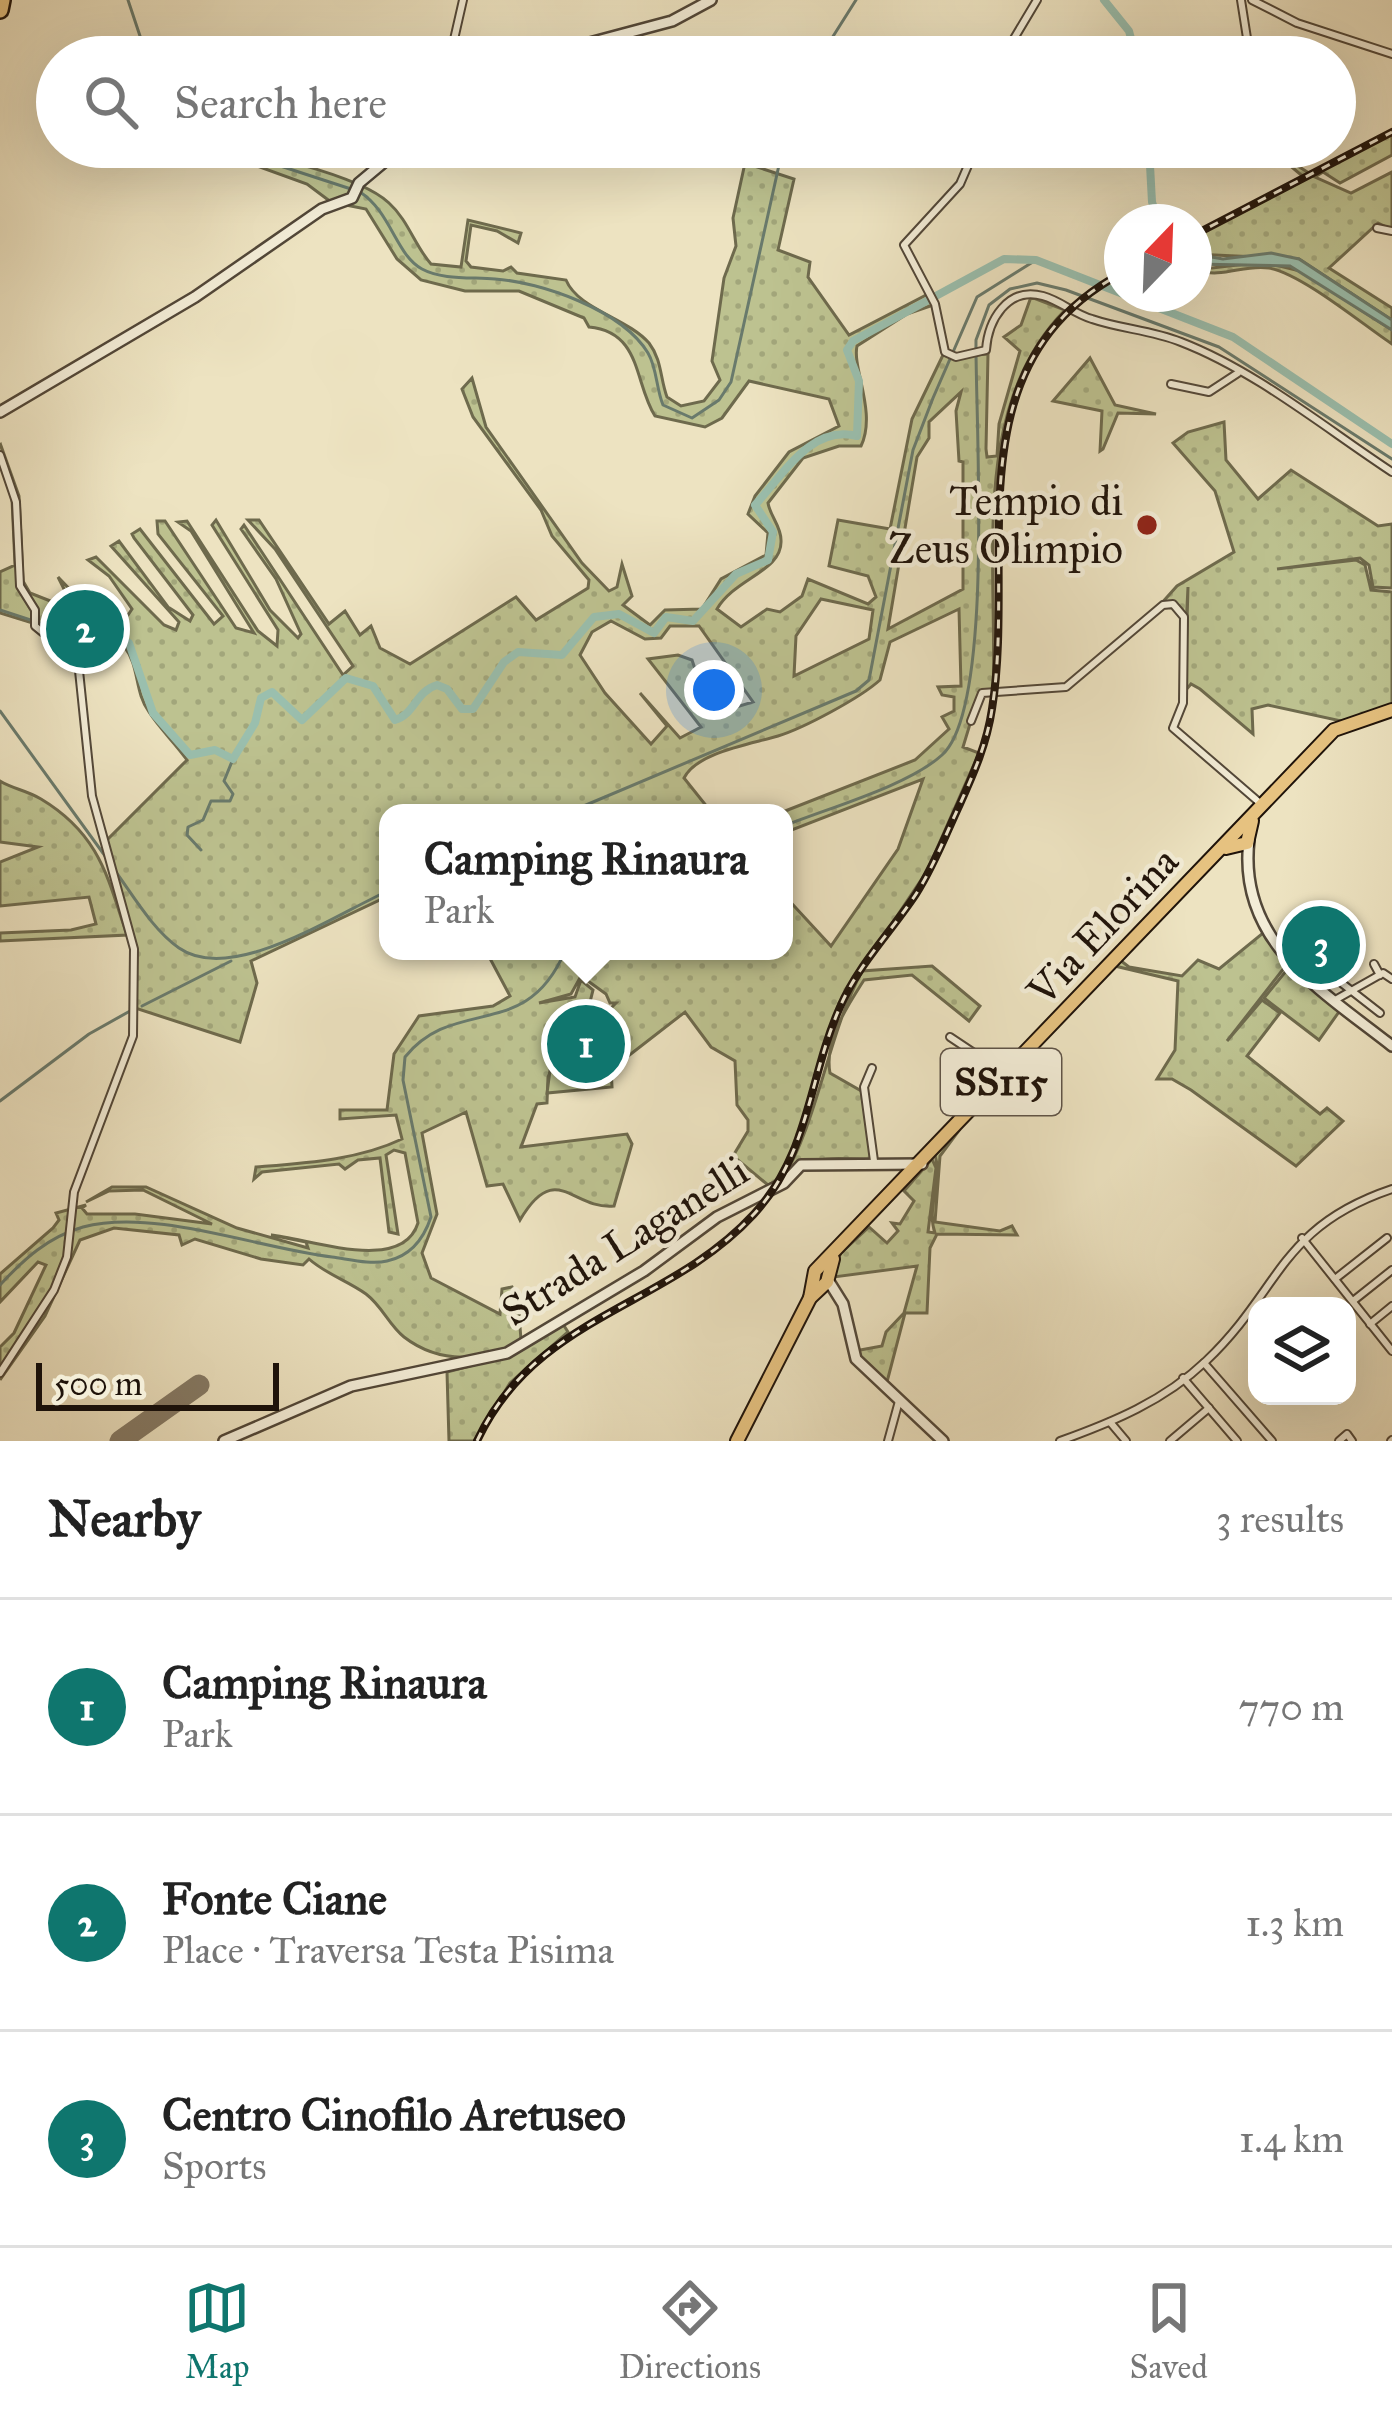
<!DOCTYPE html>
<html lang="en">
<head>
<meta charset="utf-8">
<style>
  :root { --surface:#fff; --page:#f6f6f6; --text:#222; --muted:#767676; --line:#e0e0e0; --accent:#0f766e }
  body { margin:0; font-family:"IM FELL Great Primer",serif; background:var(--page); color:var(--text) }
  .controls { position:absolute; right:36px; bottom:36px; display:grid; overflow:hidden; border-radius:24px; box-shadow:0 12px 48px #0002 }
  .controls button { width:108px; height:108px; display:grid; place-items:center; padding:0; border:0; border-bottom:3px solid var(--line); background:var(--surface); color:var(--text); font:60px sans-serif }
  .compass { position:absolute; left:1104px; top:204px; width:108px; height:108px; border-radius:50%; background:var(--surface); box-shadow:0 12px 48px #0002; rotate:23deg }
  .scale { position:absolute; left:36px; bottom:30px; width:243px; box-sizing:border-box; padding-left:12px; border:6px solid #1f130a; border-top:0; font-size:33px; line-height:42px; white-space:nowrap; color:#1f130a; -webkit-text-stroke:9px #f3edd7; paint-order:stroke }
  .you { position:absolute; left:714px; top:690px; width:42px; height:42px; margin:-30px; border:9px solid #fff; border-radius:50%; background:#1a73e8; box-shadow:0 0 0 18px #1a73e833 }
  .badge { display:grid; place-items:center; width:78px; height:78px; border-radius:50%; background:var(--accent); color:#fff; font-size:39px; font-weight:700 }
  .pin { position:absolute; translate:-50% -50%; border:6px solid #fff; box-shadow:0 3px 12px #0006 }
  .popup { position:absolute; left:379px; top:804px; width:414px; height:156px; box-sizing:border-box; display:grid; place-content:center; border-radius:24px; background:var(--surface); filter:drop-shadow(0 3px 9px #0005); font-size:39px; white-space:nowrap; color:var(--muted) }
  .popup b { font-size:45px; color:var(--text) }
  .popup::after { content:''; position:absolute; left:50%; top:100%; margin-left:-24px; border:24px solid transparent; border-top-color:var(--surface) }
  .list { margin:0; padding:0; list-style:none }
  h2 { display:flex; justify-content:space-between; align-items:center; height:156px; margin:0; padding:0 48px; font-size:51px }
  h2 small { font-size:39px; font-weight:400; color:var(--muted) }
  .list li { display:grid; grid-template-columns:78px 1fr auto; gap:36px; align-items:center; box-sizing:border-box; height:216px; padding:0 48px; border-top:3px solid var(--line) }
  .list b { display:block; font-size:45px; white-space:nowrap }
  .list p { margin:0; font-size:39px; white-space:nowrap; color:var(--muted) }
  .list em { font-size:39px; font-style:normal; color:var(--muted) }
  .icon { flex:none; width:66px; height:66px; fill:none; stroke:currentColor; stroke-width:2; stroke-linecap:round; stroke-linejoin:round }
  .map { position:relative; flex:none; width:1392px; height:1441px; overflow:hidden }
  .search { position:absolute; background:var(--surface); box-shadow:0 12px 48px #0002; left:36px; right:36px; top:36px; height:132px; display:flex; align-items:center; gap:30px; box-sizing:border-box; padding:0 42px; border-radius:66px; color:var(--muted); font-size:45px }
  .sheet { height:804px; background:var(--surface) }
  nav { display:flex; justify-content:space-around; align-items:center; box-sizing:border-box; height:168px; border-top:3px solid var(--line); background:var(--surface); font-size:33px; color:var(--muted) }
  nav a { display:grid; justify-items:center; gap:6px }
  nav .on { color:var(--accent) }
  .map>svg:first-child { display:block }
  .grass { fill:url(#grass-dots); stroke:#6e6a4d; stroke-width:3; fill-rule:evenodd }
  .green { fill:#bdc290; stroke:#6e6a4d; stroke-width:3 }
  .water { fill:#9abfae; stroke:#697a6c; stroke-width:3 }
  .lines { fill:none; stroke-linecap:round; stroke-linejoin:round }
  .stream { stroke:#697a6c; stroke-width:3 }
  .river { stroke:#9abfae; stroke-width:8 }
  .runway { stroke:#867b66; stroke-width:21 }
  .minor-casing { stroke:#524738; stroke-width:10 }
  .tertiary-casing { stroke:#524738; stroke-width:14 }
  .primary-casing { stroke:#1f130a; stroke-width:16 }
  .motorway-casing { stroke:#1f130a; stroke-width:20 }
  .minor { stroke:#f3edd7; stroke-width:6 }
  .tertiary { stroke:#f3edd7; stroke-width:9 }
  .primary { stroke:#e6c280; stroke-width:12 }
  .motorway { stroke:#e6c280; stroke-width:15 }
  .rail-casing { stroke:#1f130a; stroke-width:8 }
  .rail { stroke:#f3edd7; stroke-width:3; stroke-dasharray:9; stroke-linecap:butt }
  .poi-dot { fill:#8f2418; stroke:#f3edd7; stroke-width:4.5 }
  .labels { text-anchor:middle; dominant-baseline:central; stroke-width:9; stroke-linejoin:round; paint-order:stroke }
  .shield { fill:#f3edd7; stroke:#5f5448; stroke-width:3 }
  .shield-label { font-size:39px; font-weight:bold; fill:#1f130a }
  .poi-label { font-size:42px; fill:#1f130a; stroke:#f3edd7; text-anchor:end }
  .street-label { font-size:42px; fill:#1f130a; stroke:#f3edd7 }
</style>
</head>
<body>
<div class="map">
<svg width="1392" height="1441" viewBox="0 0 1392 1441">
  <defs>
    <pattern id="grass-dots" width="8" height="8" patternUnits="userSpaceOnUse" patternTransform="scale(3)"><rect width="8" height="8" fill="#bdc290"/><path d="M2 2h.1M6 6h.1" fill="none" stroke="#a2a67b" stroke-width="1.8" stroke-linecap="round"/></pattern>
  </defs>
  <rect width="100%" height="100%" fill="#ede3c1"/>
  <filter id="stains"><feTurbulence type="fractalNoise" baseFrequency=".00167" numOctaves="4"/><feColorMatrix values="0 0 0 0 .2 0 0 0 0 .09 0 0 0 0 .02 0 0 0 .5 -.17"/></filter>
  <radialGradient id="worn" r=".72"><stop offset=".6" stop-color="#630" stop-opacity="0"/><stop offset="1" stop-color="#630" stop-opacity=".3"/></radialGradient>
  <g class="grass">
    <path d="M 1392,133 L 1392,155 L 1340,183 L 1323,172 L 1315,177 L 1351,193 L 1392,172 L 1392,230 L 1378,223 L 1329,268 L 1392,308 L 1392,320 L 1299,259 L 1194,254 L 1194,237 L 1306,179 L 1268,147 L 1312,175 Z"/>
    <path d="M 204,147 C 246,147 361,176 389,203 C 408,220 415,246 431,264 L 461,267 L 468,220 L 521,233 L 518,243 L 497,231 L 471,225 L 466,261 L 471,267 L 503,271 L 511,267 L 517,273 L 566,280 C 578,309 627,318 649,343 C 662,360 660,378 667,397 L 681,406 L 704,401 L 720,380 L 712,361 L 724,278 L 736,246 L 733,218 L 745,163 L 794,179 L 778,250 L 810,262 L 808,277 L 849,335 L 928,294 L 933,305 L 907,314 L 857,346 C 852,368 877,413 861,446 L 839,446 L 803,458 L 768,503 C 770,516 781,526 781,540 C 783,571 735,578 717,609 L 741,627 L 767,609 L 780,612 L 802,596 L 808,579 L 868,604 L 876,597 L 868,576 L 829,566 L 838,520 L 890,529 L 912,419 L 943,355 L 988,354 L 986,449 L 987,457 L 997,456 L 999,424 L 1020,351 L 1004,337 L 1021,325 L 1031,297 L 1065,310 C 969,407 998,566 993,692 L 980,691 L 963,747 L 979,753 L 927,871 L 839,1003 L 804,1128 L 776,1182 L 768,1185 L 733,1156 L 748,1131 L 748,1120 L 737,1105 L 735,1061 L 711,1047 L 685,1012 L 614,1067 L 611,1008 L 616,1003 L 610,1003 L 606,994 L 581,976 L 571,994 L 539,1003 L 575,997 L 581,980 L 593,990 L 585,1022 L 575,1020 L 548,1077 L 547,1103 L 537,1104 L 521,1147 L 627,1134 L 632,1144 L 614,1206 C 572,1210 556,1159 520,1220 L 503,1184 L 487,1186 L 466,1112 L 422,1133 L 437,1214 L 422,1253 L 431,1278 L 500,1314 L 502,1289 L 512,1287 L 518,1300 L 521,1340 C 486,1363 439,1364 404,1337 C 389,1325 382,1306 366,1294 C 348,1281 326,1274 309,1259 L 303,1265 L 261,1259 L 195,1239 L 182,1245 L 179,1235 L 114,1228 L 80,1240 L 45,1316 L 0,1380 L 53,1297 L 65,1256 L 53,1289 L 0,1370 L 0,1347 L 14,1333 L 46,1265 L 38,1262 L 0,1302 L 0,1274 L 53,1228 L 59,1220 L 56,1213 L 86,1205 L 82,1208 L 87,1214 L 135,1214 L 212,1224 L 143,1190 L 109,1191 L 86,1202 L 112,1187 L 146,1187 L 237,1228 L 308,1248 L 306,1242 L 271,1235 C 311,1239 402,1274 418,1223 L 405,1153 L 394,1150 L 386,1155 L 398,1234 L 389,1232 L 380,1158 L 358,1160 L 345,1169 L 339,1164 L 262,1172 L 254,1179 L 256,1167 C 306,1163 358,1160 402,1139 L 396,1115 L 340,1119 L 340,1110 L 387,1110 L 394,1054 L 419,1016 L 493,1006 L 510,996 L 486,951 L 784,951 L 784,895 L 831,946 L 898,849 L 923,779 L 784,833 L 780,813 L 915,760 L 949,729 L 942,717 L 954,711 L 954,697 L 942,695 L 938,687 L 961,686 L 959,609 L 890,642 L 880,680 C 860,698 804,728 778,736 C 752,744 697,752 684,778 L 712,813 L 388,813 L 388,896 L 251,961 L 257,983 L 240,1042 L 135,1008 L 137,953 L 106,841 L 187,760 C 175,743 160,729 149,712 C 134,691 140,667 124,646 L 114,647 L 97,670 L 36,624 L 0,613 L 0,572 L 15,565 L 12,499 L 0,460 L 11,489 L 19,542 L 17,583 L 38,619 L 21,584 L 18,502 L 0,443 L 19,496 L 23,581 L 30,593 L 68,608 L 72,605 L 58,577 L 83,603 L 128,615 L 132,609 L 109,576 L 88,560 L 96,557 L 164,625 L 176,630 L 179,622 L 111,546 L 119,541 L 168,607 L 190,621 L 193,615 L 134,538 L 132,534 L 140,529 L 214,624 L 223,616 L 158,534 L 157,521 L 165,521 L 236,628 L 254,633 L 191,531 L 178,522 L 187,521 L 258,631 L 277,646 L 278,630 L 212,525 L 216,520 L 270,610 L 298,638 L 301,634 L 276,579 L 241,529 L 244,525 L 343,675 L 353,666 L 275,549 L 248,520 L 259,520 L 329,624 L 345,611 L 360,635 L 371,626 L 380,648 L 410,664 L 516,597 L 536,620 L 588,588 L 589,580 L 552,536 L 541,510 L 473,417 L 462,389 L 472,378 L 486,427 L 582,563 L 609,591 L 617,587 L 622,564 L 632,596 L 623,605 L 650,625 L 665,610 L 702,609 L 721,579 L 766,555 L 768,533 L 748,514 L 755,496 L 789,452 L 839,426 L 829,399 L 749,381 L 722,418 L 705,427 L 655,416 C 634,383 642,332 589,327 L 584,318 L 519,291 L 465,291 L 421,280 L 397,259 L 366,209 L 331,202 L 307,184 ZM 961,392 L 956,411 L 959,461 L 963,462 L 963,589 L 888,629 L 917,457 L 929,438 L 929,422 ZM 821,599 L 873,610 L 869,639 L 794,676 L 796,636 ZM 611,621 L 645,639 L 661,638 L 670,626 L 699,626 L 753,702 L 720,712 L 702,690 L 692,660 L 678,655 L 648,659 L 701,727 L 680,738 L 640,693 L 667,726 L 651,744 L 605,693 L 580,655 L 592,632 Z"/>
    <path d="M 1263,262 L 1300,271 L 1392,330 L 1392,344 C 1362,324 1302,274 1269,268 C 1242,264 1225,279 1194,270 L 1194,264 L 1212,268 Z"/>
    <path d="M 1090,358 L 1115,405 L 1156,414 L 1118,413 L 1103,449 L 1100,451 L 1102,411 L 1053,401 Z"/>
    <path d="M 1224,422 L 1226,460 L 1258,499 L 1291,470 L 1378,526 L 1392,524 L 1392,588 L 1373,587 L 1369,565 L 1360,558 L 1277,569 L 1356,560 L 1365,565 L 1371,590 L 1392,592 L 1392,708 L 1341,721 L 1268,705 L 1252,709 L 1253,734 L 1200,689 L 1191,684 L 1185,691 L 1188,587 L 1186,627 L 1182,609 L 1173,602 L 1160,605 L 1177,586 L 1234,552 L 1215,491 L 1173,443 L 1188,432 Z"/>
    <path d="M 0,781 C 13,789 26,790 41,799 C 101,835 108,880 127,935 L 0,941 L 0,933 L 71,930 L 96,924 L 89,897 L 0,906 L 0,862 L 38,847 L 0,842 Z"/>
    <path d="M 1263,933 L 1288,963 L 1227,1041 L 1262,1000 L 1280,1013 L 1247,1056 L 1320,1114 L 1327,1108 L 1343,1121 L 1296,1166 L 1191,1090 L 1172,1079 L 1157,1079 L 1175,1050 L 1178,981 L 1115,966 L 1120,960 L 1129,967 L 1182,976 L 1198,960 L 1219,969 Z"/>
    <path d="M 1291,965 L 1341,1009 L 1319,1040 L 1264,998 Z"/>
    <path d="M 932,966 L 980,1006 L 969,1021 L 912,975 L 864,980 C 847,1007 824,1040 830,1073 L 863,1092 L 872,1159 C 826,1159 807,1153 780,1184 C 820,1118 826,1039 862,971 Z"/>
    <path d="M 960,1129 L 940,1156 L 935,1222 L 1000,1231 L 1012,1226 L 1017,1235 L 937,1234 L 930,1248 L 927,1313 L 905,1313 L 887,1382 L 855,1351 L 882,1346 L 886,1332 L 904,1313 L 917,1266 L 834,1277 L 831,1272 L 841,1253 L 869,1227 L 887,1243 L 898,1231 L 892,1223 L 900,1224 L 914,1201 L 904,1191 L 932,1159 L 936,1168 L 928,1232 L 935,1233 C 926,1208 943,1180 935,1155 Z"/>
    <path d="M 561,1321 L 568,1332 L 510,1383 L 474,1441 L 449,1441 L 447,1372 L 500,1358 Z"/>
  </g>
  <path class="green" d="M 575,1020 L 609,1026 L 612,1087 L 547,1093 L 551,1063 Z"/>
  <path class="water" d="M 1271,253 L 1299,259 L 1392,320 L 1392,330 L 1290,266 L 1194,264 L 1194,254 L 1223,259 Z"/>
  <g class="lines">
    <g class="stream">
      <path d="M 128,0 L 147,57"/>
      <path d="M 820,57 L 856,0"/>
      <path d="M 222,147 L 351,189"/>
      <path d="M 360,192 C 391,212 396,255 422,269 C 442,280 472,277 495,279 C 541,282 622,310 648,353 C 657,368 656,388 663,405 L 692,418 L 719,400 L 731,382 L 783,147"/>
      <path d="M 0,610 L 58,629 L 82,627"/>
      <path d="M 0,711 L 108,860"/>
      <path d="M 567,813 L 856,691 L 869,680 L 913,450 L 933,398 L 977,297 L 1036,260"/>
      <path d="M 784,826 C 828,808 908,786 942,755 C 995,708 975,419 976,340 L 989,305 L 1010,289 L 1037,283 L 1066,290 L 1219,347 L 1392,459"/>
      <path d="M 201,850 L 187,835 L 188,827 L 203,820 L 211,801 L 230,801 L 233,794 L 224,781 L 233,759"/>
      <path d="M 113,868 C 133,895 152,929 179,948 C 232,985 336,914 388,891"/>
      <path d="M 142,1006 L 231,961"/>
      <path d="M 0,1101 L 89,1034 L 130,1011"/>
      <path d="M 0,1285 C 24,1259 48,1237 83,1227 C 155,1208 257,1248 332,1257 C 348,1259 371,1265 387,1261 C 411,1256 424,1238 431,1217 L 403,1080 L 405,1057 C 455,995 526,1043 565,951"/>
    </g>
    <g class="river">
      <path d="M 1104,0 L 1129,31 L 1136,57"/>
      <path d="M 1149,147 L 1152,202 L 1159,222"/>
      <path d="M 88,631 L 103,641 L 129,643 L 153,713 L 190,755 L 215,750 L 233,759 L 255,723 L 261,698 L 272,692 L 302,720 L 346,678 L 373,686 L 395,720 C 414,715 416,691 437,685 L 447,689 L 462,709 L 473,709 L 504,662 L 518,652 L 562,655 L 594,617 L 619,614 L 654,633 L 666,617 L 693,621 L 736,574 L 768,560 L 773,532 L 755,505 C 781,478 810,424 857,436 L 859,381 L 847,350 L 853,341 L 1004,259 L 1036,260 L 1233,337 L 1392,444"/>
    </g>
    <path class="runway" d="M 120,1441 L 199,1385"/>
    <defs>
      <g id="minor">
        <path d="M 1241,0 L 1250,57"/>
        <path d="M 1252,0 L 1297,23 L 1392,54"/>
        <path d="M 450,57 L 463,0"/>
        <path d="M 1003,57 L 1037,0"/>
        <path d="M 976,147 L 960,184 L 904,245 L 935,304 L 945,352 L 956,357 L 986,350 C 988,321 1007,286 1043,296 C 1061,301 1074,314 1092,319 C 1121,329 1151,330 1181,342 C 1256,371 1325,428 1392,472"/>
        <path d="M 1266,147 L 1275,158"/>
        <path d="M 1377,228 L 1392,231"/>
        <path d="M 1171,384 L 1209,392 L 1238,373"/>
        <path d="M 0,455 L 16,502 L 20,586 L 35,610 L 35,626 L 78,661 L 92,796 L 134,949 L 133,1036 L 74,1192 L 67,1257 L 54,1290 L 0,1373"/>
        <path d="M 971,721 L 982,693 L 1066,687 L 1163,605 L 1173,604 L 1184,617 L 1183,703 L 1173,728 L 1260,803"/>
        <path d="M 1374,964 L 1380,975"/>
        <path d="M 1339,981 L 1380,1013"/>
        <path d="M 1335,1000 L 1383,973 L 1392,979"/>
        <path d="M 950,1037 L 1004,1073"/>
        <path d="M 872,1068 L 864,1087 L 874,1161"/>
        <path d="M 1302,1238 L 1392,1351"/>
        <path d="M 1335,1279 L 1387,1238"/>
        <path d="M 1353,1301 L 1392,1270"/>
        <path d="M 1370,1324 L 1392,1306"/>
        <path d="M 1204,1363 L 1272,1441"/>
        <path d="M 1183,1378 L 1237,1441"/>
        <path d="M 1110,1422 L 1126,1441"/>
        <path d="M 888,1441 L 899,1401"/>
        <path d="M 1060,1441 C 1113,1422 1164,1401 1206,1361 C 1281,1290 1279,1227 1392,1189"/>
        <path d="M 1170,1441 L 1209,1408"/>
        <path d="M 1339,1441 L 1347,1434 L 1352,1441"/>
        <path d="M 1391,1441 L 1392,1440"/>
      </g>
      <g id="tertiary">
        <path d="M 537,57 L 672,21 L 711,0"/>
        <path d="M 0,412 L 195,297 L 322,209 L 352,198 L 359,183 L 402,147"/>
        <path d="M 1249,840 C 1237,942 1321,990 1392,1046"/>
        <path d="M 828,1280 L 843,1304 L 856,1359 L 943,1441"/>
        <path d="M 224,1441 L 351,1386 L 507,1353 L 644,1271 L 717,1217 L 784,1183 L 801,1165 L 922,1164"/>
      </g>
      <g id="primary">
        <path d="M 1226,848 L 1247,843 L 1252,821"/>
        <path d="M 810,1298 L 815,1271 L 1334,730 L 1392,710"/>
        <path d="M 737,1441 L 810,1298 L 827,1282 L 833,1259"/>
      </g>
      <path id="motorway" d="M 0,10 L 2,0"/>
    </defs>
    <use href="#minor" class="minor-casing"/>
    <use href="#tertiary" class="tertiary-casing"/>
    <use href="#primary" class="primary-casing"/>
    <use href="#motorway" class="motorway-casing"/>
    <use href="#minor" class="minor"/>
    <use href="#tertiary" class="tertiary"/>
    <use href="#primary" class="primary"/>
    <use href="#motorway" class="motorway"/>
    <defs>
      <g id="rail">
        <path d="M 1194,235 L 1392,132"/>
        <path d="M 477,1441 C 536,1314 668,1308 754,1214 C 810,1153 808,1079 840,1007 C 858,965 891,932 916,894 C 934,866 946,834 960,804 C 974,773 987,743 992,709 C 1017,554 950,365 1122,273"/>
      </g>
    </defs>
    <use href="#rail" class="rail-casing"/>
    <use href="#rail" class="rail"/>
  </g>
  <circle class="poi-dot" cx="1147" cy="525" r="12"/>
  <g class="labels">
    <rect class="shield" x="941" y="1049" width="120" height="66" rx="9"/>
    <g class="shield-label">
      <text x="1001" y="1082">SS115</text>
    </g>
    <g class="poi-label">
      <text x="1123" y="501">Tempio di<tspan x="1123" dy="48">Zeus Olimpio</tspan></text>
    </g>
    <g class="street-label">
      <text transform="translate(1103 926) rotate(-47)">Via Elorina</text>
      <text transform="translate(625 1241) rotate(-32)">Strada Laganelli</text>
    </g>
  </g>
  <rect width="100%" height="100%" filter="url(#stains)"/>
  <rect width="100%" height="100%" fill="url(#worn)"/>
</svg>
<div class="controls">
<button><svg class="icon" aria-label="layers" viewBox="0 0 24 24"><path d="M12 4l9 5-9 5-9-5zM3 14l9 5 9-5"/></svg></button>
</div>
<svg class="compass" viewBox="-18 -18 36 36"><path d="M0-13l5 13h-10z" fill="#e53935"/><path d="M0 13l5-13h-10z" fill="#767676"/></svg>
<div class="scale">500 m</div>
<div class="you"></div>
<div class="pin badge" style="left:586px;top:1044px">1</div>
<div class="popup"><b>Camping Rinaura</b>Park</div>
<div class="pin badge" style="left:85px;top:629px">2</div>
<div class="pin badge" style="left:1321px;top:945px">3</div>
<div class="search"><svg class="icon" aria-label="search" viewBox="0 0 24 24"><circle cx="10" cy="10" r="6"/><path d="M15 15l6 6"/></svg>Search here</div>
</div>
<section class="sheet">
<h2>Nearby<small>3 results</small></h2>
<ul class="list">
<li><span class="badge">1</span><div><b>Camping Rinaura</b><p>Park</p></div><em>770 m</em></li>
<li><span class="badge">2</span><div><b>Fonte Ciane</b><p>Place · Traversa Testa Pisima</p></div><em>1.3 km</em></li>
<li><span class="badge">3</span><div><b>Centro Cinofilo Aretuseo</b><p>Sports</p></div><em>1.4 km</em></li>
</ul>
</section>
<nav>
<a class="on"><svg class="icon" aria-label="map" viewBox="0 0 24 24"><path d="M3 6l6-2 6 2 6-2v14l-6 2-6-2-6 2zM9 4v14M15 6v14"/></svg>Map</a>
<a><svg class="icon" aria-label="directions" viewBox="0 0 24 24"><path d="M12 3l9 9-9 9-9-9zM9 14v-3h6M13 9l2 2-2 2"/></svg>Directions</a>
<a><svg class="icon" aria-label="saved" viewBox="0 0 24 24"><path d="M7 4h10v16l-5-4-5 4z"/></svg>Saved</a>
</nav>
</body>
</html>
